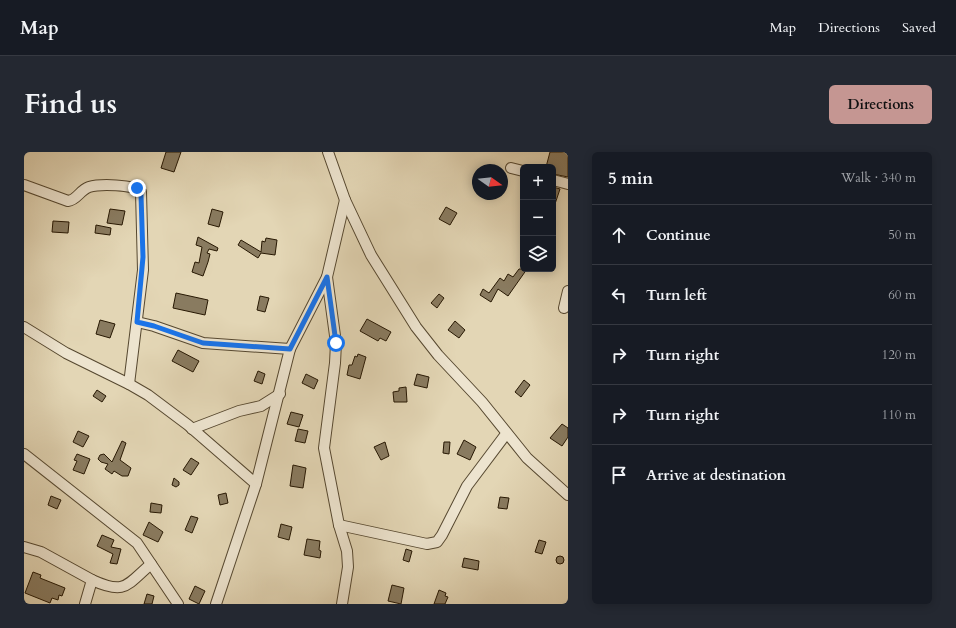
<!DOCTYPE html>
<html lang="en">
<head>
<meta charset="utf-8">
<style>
  :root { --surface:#171b24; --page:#242831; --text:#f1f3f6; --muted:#9ea1a6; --line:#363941; --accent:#c59692 }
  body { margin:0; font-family:Cardo,serif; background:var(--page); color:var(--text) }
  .controls { position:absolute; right:12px; top:12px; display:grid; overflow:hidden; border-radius:6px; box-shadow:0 2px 10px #0003 }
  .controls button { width:36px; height:36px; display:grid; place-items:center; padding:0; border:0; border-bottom:1px solid var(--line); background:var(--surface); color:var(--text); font:20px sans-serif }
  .compass { position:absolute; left:448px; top:12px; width:36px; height:36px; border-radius:50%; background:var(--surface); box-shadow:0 2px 10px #0003; rotate:105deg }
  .stop { position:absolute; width:12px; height:12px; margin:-9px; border:3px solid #1a73e8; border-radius:50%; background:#fff }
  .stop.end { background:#1a73e8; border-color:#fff; box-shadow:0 1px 4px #0008 }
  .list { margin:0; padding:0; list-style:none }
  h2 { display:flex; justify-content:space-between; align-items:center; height:52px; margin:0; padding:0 16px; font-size:17px }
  h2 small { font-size:13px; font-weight:400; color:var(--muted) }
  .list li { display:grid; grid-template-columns:26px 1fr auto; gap:12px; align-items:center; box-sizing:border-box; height:60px; padding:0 16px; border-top:1px solid var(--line) }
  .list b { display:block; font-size:15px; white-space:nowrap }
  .list em { font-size:13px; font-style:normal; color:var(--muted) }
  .icon { flex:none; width:22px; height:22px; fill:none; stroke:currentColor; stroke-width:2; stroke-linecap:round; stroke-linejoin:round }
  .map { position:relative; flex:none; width:544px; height:452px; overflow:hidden; border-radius:6px }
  header { display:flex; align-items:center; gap:24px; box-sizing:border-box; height:56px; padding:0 20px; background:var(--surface); border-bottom:1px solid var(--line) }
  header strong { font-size:19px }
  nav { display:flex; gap:22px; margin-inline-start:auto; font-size:14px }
  .intro { display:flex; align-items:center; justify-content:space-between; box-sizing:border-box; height:96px; padding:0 24px }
  h1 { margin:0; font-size:28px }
  .button { padding:10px 18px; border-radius:6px; background:var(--accent); color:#111; font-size:14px; font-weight:700 }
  main { display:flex; gap:24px; padding:0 24px }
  aside { flex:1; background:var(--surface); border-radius:6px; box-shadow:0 2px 10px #0003 }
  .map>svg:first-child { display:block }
  .building { fill:#897b60; stroke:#271803 }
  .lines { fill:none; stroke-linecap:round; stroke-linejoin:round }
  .street-casing { stroke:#564830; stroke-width:12 }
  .street { stroke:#ede4cf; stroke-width:10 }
  .route { stroke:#1a73e8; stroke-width:5 }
</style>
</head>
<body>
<header>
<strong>Map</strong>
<nav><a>Map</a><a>Directions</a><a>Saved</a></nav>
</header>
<div class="intro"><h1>Find us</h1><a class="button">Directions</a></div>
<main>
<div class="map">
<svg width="544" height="452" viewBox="0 0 544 452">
  <rect width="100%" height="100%" fill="#e3d6b5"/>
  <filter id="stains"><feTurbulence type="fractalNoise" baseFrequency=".005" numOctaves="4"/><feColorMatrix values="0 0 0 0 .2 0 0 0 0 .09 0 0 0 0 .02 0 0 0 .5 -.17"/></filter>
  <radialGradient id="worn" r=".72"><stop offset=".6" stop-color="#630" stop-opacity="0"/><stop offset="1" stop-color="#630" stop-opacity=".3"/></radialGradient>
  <g class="building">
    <path d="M 142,0 L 157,0 L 150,20 L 137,16 Z"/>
    <path d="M 526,0 L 544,0 L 544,25 L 529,22 L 529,15 L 522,15 Z"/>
    <path d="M 529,35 L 536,37 L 530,55 L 529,55 Z"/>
    <path d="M 422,55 L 433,61 L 426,73 L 415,67 Z"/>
    <path d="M 86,57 L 101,59 L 98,73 L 83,71 Z"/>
    <path d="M 188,57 L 199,60 L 195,75 L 184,72 Z"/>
    <path d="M 29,69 L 45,70 L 44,81 L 28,80 Z"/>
    <path d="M 72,73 L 87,76 L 86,83 L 71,81 Z"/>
    <path d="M 174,85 L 194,96 L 193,99 L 185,97 L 183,101 L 186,102 L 184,110 L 179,124 L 168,120 L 171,110 L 175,111 L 178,95 L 172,93 Z"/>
    <path d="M 242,86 L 253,88 L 251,103 L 237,101 L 234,106 L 214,93 L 217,88 L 237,100 L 238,89 L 241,90 Z"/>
    <path d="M 495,117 L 503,117 L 484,144 L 474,137 L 467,150 L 456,143 L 459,137 L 465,141 L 476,126 L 480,129 L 484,122 L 489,125 Z"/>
    <path d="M 152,141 L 184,148 L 181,163 L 149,156 Z"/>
    <path d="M 415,142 L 420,146 L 413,156 L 407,151 Z"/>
    <path d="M 236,144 L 245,146 L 241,160 L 233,158 Z"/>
    <path d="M 343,167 L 367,180 L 362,189 L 356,186 L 354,189 L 336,179 Z"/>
    <path d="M 76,168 L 91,172 L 86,186 L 72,182 Z"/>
    <path d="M 431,169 L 441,178 L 435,186 L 424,178 Z"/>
    <path d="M 154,198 L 175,209 L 169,220 L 148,209 Z"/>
    <path d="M 334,202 L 342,205 L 336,227 L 323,223 L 325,213 L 328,213 L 331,204 L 333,205 Z"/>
    <path d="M 234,219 L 241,222 L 238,232 L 230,229 Z"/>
    <path d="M 282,222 L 294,228 L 290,237 L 278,231 Z"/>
    <path d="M 393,222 L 405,225 L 403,236 L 390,233 Z"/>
    <path d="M 500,228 L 506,233 L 497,245 L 491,240 Z"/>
    <path d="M 382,235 L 383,250 L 370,250 L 369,240 L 375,239 L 375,236 Z"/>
    <path d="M 73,238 L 82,244 L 78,250 L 69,244 Z"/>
    <path d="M 267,260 L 279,263 L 275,275 L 263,272 Z"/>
    <path d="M 538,272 L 544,276 L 544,285 L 538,294 L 526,286 Z"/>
    <path d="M 274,277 L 284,279 L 281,291 L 271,289 Z"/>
    <path d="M 54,279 L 65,284 L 59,295 L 49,290 Z"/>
    <path d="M 440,288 L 452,295 L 446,308 L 433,302 Z"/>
    <path d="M 98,289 L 102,291 L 96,308 L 107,316 L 104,324 L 98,324 L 90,319 L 88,322 L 81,317 L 84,312 L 77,310 L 74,307 L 76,303 L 80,302 L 88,310 Z"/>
    <path d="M 361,290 L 365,304 L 357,308 L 350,295 Z"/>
    <path d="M 420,290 L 426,290 L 425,302 L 419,301 Z"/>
    <path d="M 53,302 L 66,307 L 60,322 L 49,318 L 53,309 L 50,308 Z"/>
    <path d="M 167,306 L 175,311 L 167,323 L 159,318 Z"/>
    <path d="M 269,313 L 282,316 L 279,336 L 266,334 Z"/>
    <path d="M 150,326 L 155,330 L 155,333 L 152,335 L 148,333 Z"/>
    <path d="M 202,341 L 204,351 L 196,353 L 194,343 Z"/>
    <path d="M 27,344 L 37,348 L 33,357 L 24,353 Z"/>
    <path d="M 476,345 L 485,346 L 483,357 L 474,356 Z"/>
    <path d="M 127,351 L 138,353 L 137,361 L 126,360 Z"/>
    <path d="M 167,364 L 174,366 L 168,381 L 161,378 Z"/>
    <path d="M 125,370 L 139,380 L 134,390 L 119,383 Z"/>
    <path d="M 257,372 L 268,375 L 265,388 L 254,385 Z"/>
    <path d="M 78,383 L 90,388 L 87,395 L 97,397 L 93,412 L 86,411 L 89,402 L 73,394 Z"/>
    <path d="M 283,387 L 296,389 L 295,398 L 297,399 L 296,406 L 280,403 Z"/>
    <path d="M 515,388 L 522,390 L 518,402 L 511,400 Z"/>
    <path d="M 382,397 L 388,399 L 385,410 L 379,408 Z"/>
    <circle cx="536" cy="408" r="4"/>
    <path d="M 440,406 L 455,409 L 454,418 L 438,415 Z"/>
    <path d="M 9,420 L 17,423 L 16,426 L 41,436 L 38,444 L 35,443 L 34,448 L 28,446 L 26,451 L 1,441 Z"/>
    <path d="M 368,433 L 380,436 L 377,452 L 364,449 Z"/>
    <path d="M 171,434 L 181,439 L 175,452 L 165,447 Z"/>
    <path d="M 415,438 L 422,441 L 421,444 L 424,445 L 421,452 L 410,452 Z"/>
    <path d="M 123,442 L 130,444 L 128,452 L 120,452 Z"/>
  </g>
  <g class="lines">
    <defs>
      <g id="street">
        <path d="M 304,0 L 321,48 L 347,103 L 392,175 L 414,203 L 458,250 L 503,306 L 544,343"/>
        <path d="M 487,16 L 499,19"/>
        <path d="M 529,28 L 544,32"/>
        <path d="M 0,33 L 44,49 C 53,48 56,38 65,35 C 75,32 110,32 117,40 L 119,118 L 105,232"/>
        <path d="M 303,125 L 312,191 L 311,211 L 300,296 L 315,373 L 323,399 L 324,415 L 318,452"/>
        <path d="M 540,156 L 544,139"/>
        <path d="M 113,170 L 130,174 L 179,191 L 266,197"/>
        <path d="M 0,175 L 42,201 L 105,232 L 124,243 L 164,273 L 232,332"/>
        <path d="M 168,277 L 215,259 L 237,254 L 256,242"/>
        <path d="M 0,302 L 113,391 L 154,452"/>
        <path d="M 315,373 L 403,392 L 413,390 L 418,383 L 443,334 L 482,282"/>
        <path d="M 0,395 L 17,400 L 68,428"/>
        <path d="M 61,452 L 68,428 C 101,443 102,434 127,412"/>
        <path d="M 192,452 L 232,332 L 266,197 L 303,125 L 321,48"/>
      </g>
    </defs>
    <use href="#street" class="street-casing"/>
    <use href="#street" class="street"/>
  </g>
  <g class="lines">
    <path class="route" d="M 113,36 L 117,43 L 119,105 L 113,170 L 130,174 L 179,191 L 266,197 L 303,125 L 312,191"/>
  </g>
  <rect width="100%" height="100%" filter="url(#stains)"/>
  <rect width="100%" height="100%" fill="url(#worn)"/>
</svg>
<div class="controls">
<button>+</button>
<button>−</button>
<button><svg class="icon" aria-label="layers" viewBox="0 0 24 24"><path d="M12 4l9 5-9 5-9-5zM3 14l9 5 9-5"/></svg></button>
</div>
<svg class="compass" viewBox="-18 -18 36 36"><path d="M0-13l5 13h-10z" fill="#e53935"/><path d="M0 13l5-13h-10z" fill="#9ea1a6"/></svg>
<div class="stop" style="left:312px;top:191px"></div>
<div class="stop end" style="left:113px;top:36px"></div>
</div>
<aside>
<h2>5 min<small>Walk · 340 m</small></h2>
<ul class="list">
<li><svg class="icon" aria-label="ahead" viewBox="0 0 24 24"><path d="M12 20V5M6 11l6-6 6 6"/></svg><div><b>Continue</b></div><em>50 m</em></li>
<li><svg class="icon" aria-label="left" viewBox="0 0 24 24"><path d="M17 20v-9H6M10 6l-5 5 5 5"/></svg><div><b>Turn left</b></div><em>60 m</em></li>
<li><svg class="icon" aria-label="right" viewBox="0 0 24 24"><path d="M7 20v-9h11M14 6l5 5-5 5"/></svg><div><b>Turn right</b></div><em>120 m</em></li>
<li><svg class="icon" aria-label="right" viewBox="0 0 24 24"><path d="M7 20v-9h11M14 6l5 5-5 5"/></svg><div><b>Turn right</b></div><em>110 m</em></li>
<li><svg class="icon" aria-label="arrive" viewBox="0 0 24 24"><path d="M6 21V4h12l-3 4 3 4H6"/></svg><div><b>Arrive at destination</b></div></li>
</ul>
</aside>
</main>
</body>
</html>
